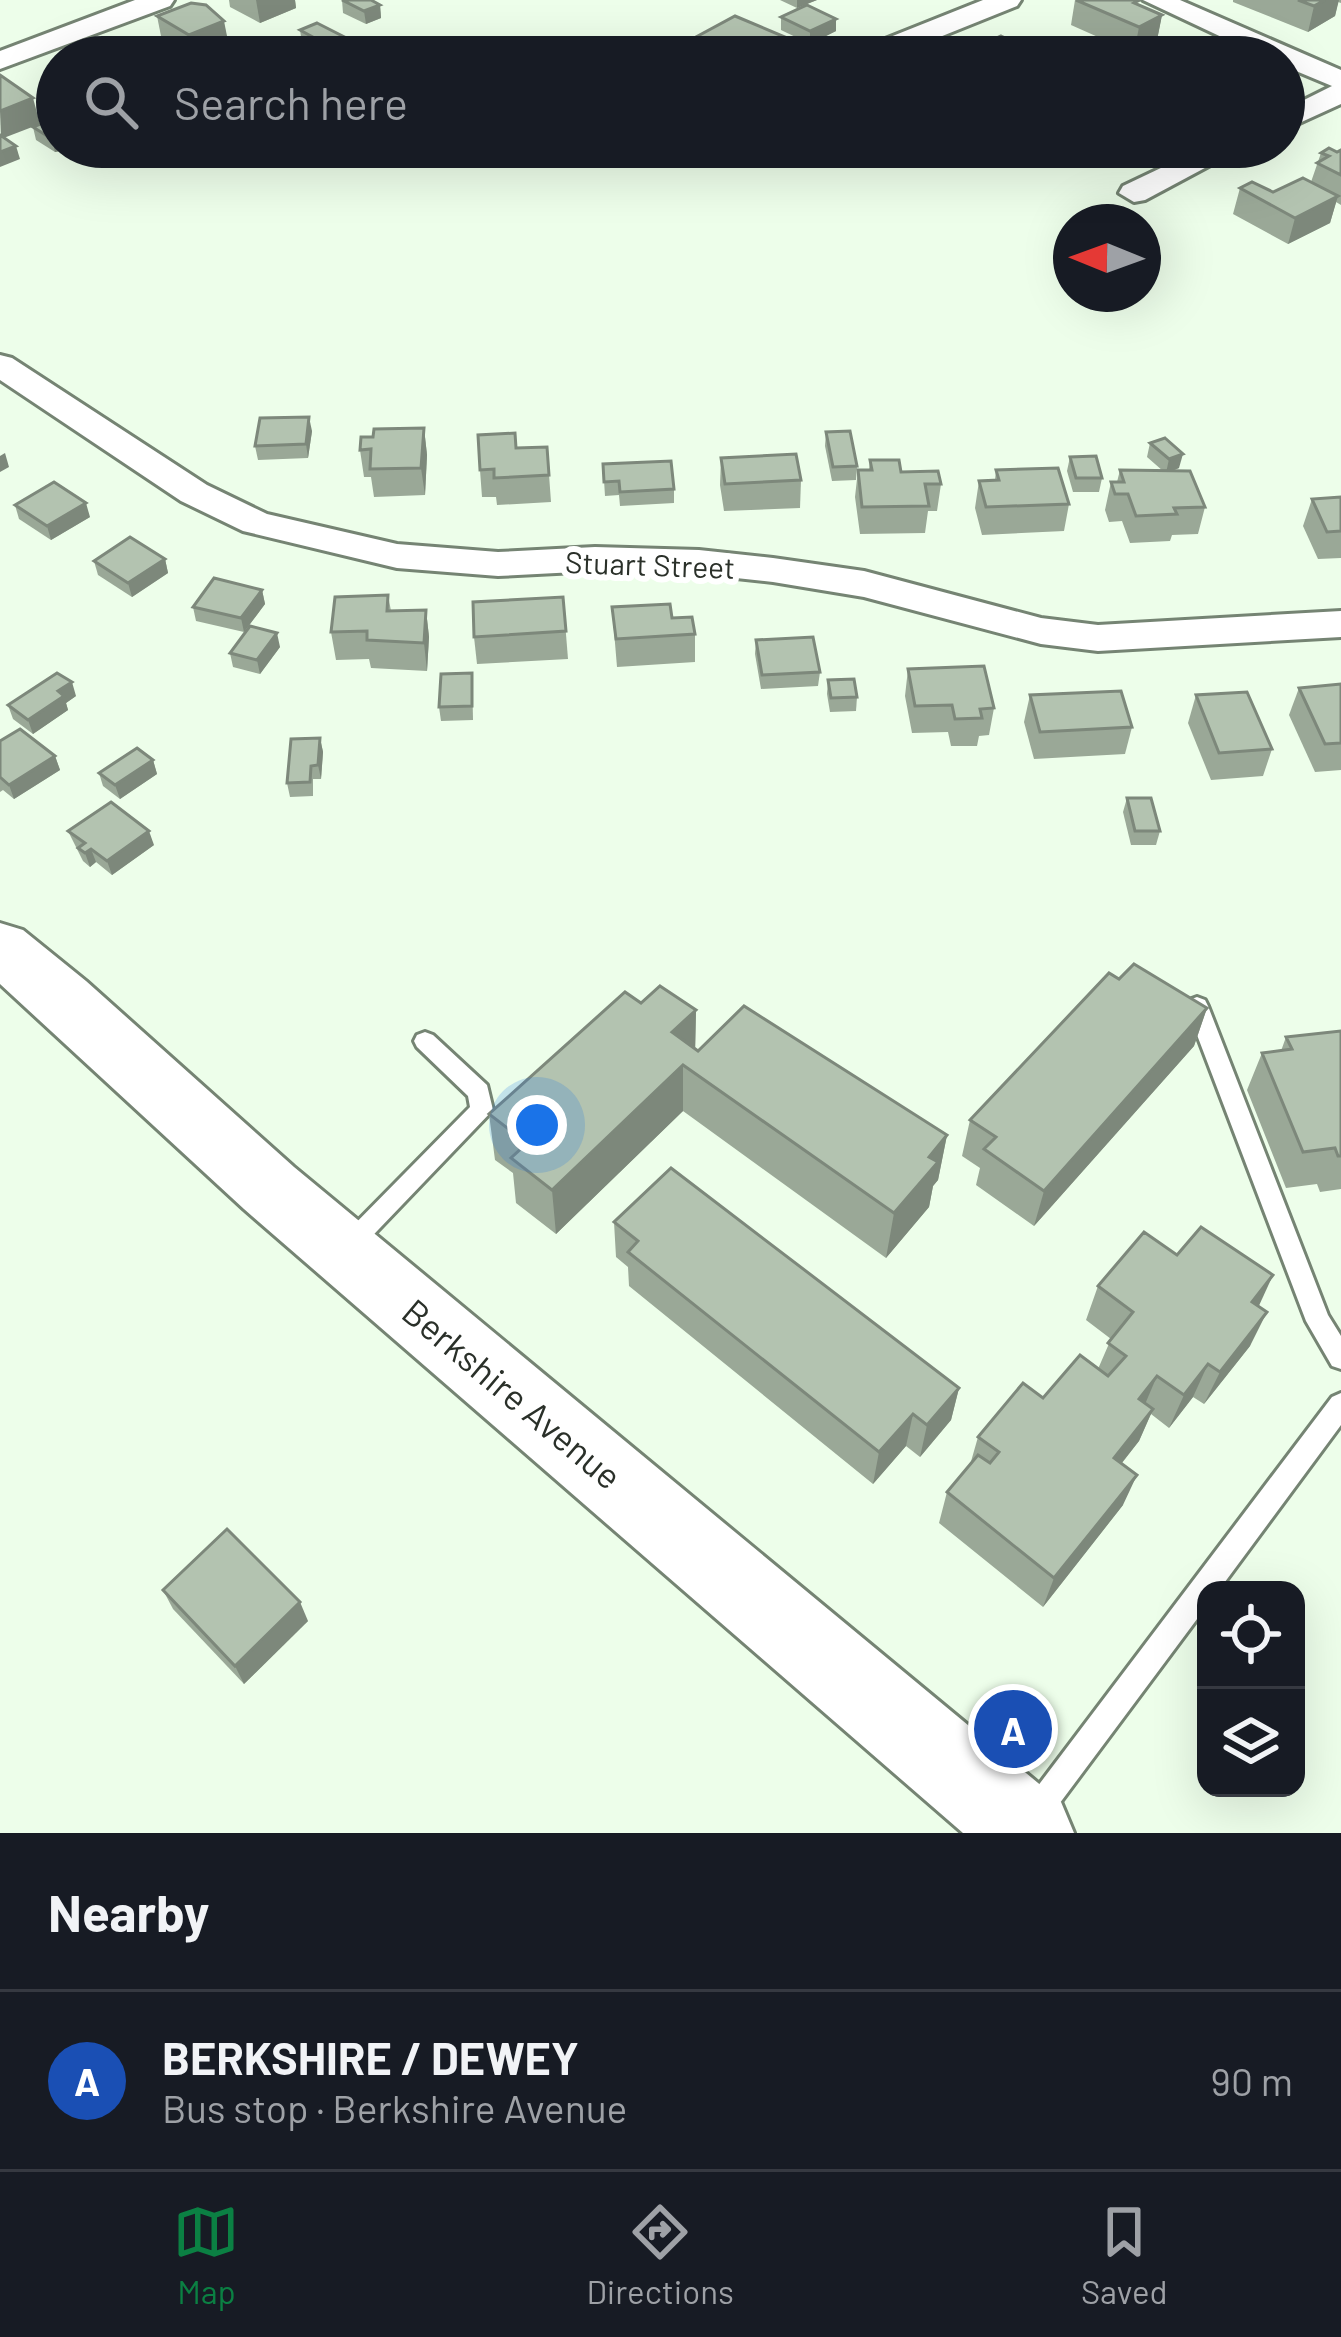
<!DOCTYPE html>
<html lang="en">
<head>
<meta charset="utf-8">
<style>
  :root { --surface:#171b24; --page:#242831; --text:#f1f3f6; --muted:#9ea1a6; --line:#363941; --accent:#0b8043 }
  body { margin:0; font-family:Barlow,sans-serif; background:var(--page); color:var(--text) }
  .controls { position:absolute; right:36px; bottom:36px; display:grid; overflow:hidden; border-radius:24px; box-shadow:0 12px 48px #0002 }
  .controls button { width:108px; height:108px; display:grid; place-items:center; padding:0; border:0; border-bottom:3px solid var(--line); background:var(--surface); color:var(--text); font:60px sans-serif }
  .compass { position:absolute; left:1053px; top:204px; width:108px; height:108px; border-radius:50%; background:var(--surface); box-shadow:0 12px 48px #0002; rotate:271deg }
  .you { position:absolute; left:537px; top:1125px; width:42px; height:42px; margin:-30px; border:9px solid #fff; border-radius:50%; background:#1a73e8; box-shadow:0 0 0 18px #1a73e833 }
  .badge { display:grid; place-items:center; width:78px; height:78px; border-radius:50%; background:var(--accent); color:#fff; font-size:39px; font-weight:700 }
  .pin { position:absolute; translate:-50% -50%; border:6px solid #fff; box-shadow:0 3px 12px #0006 }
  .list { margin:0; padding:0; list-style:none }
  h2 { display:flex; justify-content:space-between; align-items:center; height:156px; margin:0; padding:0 48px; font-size:51px }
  h2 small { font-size:39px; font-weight:400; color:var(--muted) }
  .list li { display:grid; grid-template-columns:78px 1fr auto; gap:36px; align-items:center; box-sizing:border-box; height:180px; padding:0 48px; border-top:3px solid var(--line) }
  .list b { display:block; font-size:45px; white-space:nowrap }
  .list p { margin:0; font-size:39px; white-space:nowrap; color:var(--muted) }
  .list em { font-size:39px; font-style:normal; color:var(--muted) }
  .icon { flex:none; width:66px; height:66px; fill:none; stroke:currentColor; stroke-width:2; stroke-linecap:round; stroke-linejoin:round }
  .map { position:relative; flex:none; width:1341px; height:1833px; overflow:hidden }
  .search { position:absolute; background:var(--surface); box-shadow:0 12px 48px #0002; left:36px; right:36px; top:36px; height:132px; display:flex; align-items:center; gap:30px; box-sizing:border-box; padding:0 42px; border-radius:66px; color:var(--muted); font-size:45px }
  .sheet { height:336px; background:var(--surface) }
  nav { display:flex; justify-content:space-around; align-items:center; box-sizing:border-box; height:168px; border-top:3px solid var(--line); background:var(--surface); font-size:33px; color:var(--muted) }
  nav a { display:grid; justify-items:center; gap:6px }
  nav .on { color:var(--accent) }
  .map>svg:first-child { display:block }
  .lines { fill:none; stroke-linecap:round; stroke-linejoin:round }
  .service-casing { stroke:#758473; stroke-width:6 }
  .minor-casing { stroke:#758473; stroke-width:6 }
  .secondary-casing { stroke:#758473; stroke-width:6 }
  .service { fill:#fff; fill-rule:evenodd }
  .minor { fill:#fff; fill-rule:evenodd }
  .secondary { fill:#fff; fill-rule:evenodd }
  .wall { fill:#9aa897 }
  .shaded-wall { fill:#7d887b }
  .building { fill:#b3c3b0; stroke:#7d887b; stroke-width:3 }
  .labels { text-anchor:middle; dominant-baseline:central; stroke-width:12; stroke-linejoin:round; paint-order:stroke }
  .street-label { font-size:30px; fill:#2a3029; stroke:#fff }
  .near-street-label { font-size:36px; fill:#2a3029; stroke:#fff }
</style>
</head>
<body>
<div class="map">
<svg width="1341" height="1833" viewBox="0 0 1341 1833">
  <rect width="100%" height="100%" fill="#edfeea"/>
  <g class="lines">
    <defs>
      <g id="service">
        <path d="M 1197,997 L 1205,1000 L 1208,1006 L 1328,1315 L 1341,1336 L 1341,1369 L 1332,1366 L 1306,1321 L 1186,1006 L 1189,1000 Z"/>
        <path d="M 425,1032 L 433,1035 L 487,1085 L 493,1110 L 356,1253 L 348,1257 L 340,1253 L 336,1246 L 340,1239 L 470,1107 L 468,1096 L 417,1047 L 414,1041 L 417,1035 Z"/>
        <path d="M 1341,1393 L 1341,1425 L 1219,1590 L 1206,1590 L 1206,1607 L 1045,1823 L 1035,1828 L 1025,1823 L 1020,1813 L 1025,1803 L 1332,1397 Z"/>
      </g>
      <g id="minor">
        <path d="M 135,0 L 174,0 L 170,6 L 0,69 L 0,51 Z"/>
        <path d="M 983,0 L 1021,0 L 1017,6 L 890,57 L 851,57 L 855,51 Z"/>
        <path d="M 1143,0 L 1180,0 L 1341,70 L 1341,104 L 1284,130 L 1284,110 L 1332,86 L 1284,66 L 1284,57 L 1264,57 Z"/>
        <path d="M 1205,147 L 1244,147 L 1145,200 L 1134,202 L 1119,193 L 1123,186 Z"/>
        <path d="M 0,355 L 12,358 L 207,485 L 267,514 L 397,544 L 498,552 L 595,547 L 699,550 L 773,558 L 864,571 L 1041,618 L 1098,625 L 1341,611 L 1341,637 L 1098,651 L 1041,644 L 864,597 L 773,582 L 699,574 L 595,571 L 498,576 L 397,568 L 243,531 L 181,501 L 0,380 Z"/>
      </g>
      <path id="secondary" d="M 0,923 L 23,930 L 86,981 L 294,1167 L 1061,1802 L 1074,1833 L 963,1833 L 244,1209 L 0,984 Z"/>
    </defs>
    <use href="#service" class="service-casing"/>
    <use href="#minor" class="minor-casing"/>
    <use href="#secondary" class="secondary-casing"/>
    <use href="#service" class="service"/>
    <use href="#minor" class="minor"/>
    <use href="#secondary" class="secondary"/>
  </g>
  <g class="wall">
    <path d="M 229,0 L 295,0 L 296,8 L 260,23 L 230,7 Z"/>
    <path d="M 342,0 L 380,5 L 381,18 L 366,24 L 343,13 Z"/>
    <path d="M 780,0 L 817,0 L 797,8 Z"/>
    <path d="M 1075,0 L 1139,5 L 1162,15 L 1157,40 L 1134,53 L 1071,25 Z"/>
    <path d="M 1233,0 L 1341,0 L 1341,3 L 1338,2 L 1335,16 L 1308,32 L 1233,2 Z"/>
    <path d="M 157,16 L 229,46 L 202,57 L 188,57 L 162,41 Z"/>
    <path d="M 735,16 L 798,57 L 696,57 L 696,37 Z"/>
    <path d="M 781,17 L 836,31 L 810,44 L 781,30 Z"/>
    <path d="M 300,30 L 362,57 L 327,57 L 302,43 Z"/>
    <path d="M 1001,36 L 1030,57 L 964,57 L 964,51 Z"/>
    <path d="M 1162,50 L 1220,57 L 1161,57 Z"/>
    <path d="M 57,117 L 57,147 L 81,147 L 55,152 L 36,140 L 33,127 Z"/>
    <path d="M 1341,150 L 1341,205 L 1336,202 L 1330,223 L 1288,244 L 1233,214 L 1240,188 L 1273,192 L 1311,182 L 1321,153 L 1337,152 Z"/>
    <path d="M 424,428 L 427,455 L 425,495 L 374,497 L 371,477 L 364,477 L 360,450 L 373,437 Z"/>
    <path d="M 312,431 L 308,458 L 258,460 L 255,446 Z"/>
    <path d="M 826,432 L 857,466 L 856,480 L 832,481 L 825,446 Z"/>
    <path d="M 1150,443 L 1179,468 L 1172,471 L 1205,507 L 1198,534 L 1172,535 L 1170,541 L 1130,543 L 1122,521 L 1109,522 L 1105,510 L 1111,482 L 1117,482 L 1120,470 L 1163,471 L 1147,457 Z"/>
    <path d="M 547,447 L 551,502 L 497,505 L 496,497 L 482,497 L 480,470 L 516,448 Z"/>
    <path d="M 1070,457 L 1102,478 L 1099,492 L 1073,492 L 1067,471 Z"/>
    <path d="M 721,458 L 801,480 L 800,508 L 724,511 L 720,485 Z"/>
    <path d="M 870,460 L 941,484 L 937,511 L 928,511 L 925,533 L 860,534 L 855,497 L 858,470 L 869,470 Z"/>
    <path d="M 603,464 L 674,489 L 674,503 L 620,506 L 619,495 L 605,496 Z"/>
    <path d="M 996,470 L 1069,504 L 1064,531 L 982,535 L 975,508 L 979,481 L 995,480 Z"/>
    <path d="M 1341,497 L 1341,558 L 1318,559 L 1303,526 L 1312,499 Z"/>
    <path d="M 15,505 L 90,517 L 51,540 L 19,519 Z"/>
    <path d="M 165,559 L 168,573 L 132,597 L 98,575 L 94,561 Z"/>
    <path d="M 262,590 L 265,604 L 244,632 L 196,621 L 193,607 Z"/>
    <path d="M 388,595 L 391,611 L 426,610 L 429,637 L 427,671 L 371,668 L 369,659 L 336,660 L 331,632 Z"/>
    <path d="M 563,597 L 568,659 L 477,664 L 474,637 Z"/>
    <path d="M 612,607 L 672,618 L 695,634 L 695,662 L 617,667 Z"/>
    <path d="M 756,640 L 820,672 L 818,686 L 761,689 L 755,654 Z"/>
    <path d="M 280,647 L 260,674 L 233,667 L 230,653 Z"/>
    <path d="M 908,669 L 994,708 L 989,735 L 979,736 L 977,746 L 951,746 L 948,732 L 912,733 L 905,696 Z"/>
    <path d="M 472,673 L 473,720 L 441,721 L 439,707 Z"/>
    <path d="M 828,680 L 857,697 L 856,711 L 830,712 L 827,694 Z"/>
    <path d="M 1341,684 L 1341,770 L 1315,772 L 1289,715 L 1299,688 Z"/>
    <path d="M 1030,695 L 1132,727 L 1125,754 L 1034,759 L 1024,722 Z"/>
    <path d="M 1196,695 L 1272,749 L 1263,776 L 1211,780 L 1188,723 Z"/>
    <path d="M 76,696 L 66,703 L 68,710 L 33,734 L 13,719 L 8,705 Z"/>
    <path d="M 320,738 L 323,752 L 321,779 L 313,779 L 313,796 L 290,797 L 287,783 Z"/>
    <path d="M 0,741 L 55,756 L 60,770 L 14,799 L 3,790 L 0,792 Z"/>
    <path d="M 153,760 L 157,774 L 120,799 L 103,786 L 99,773 Z"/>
    <path d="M 1127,798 L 1160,831 L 1156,845 L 1131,845 L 1123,812 Z"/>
    <path d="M 68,831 L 154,845 L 112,875 L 96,862 L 90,867 L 83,861 Z"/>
    <path d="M 1119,979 L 1207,1008 L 1194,1046 L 1034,1226 L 976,1185 L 980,1168 L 962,1156 L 970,1120 Z"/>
    <path d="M 641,1003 L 696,1010 L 695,1049 L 947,1135 L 938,1180 L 933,1186 L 929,1207 L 886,1258 L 683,1111 L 556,1234 L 516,1203 L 513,1173 L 495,1160 L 489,1114 Z"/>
    <path d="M 1341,1031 L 1341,1189 L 1320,1192 L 1317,1184 L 1286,1188 L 1247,1090 L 1262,1053 L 1281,1051 L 1286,1037 Z"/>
    <path d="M 614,1222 L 959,1388 L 951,1420 L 920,1457 L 906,1446 L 873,1484 L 629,1286 L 628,1267 L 616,1257 Z"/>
    <path d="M 1177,1255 L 1258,1306 L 1250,1346 L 1204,1404 L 1193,1397 L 1169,1428 L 1151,1414 L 1139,1441 L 1122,1463 L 1123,1505 L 1043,1607 L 939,1523 L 947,1492 L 970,1465 L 978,1437 L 1098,1369 L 1111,1339 L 1086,1320 L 1098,1286 Z"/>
    <path d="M 163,1590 L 308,1621 L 244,1684 L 173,1609 Z"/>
  </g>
  <g class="shaded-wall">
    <path d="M 256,0 L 295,0 L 296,8 L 260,23 Z"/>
    <path d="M 797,0 L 817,0 L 797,8 Z"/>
    <path d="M 1325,0 L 1339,0 L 1335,16 L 1308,32 L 1314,6 Z"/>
    <path d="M 380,5 L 381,18 L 366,24 L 364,11 Z"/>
    <path d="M 1162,15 L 1157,40 L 1134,53 L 1139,27 Z"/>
    <path d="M 836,19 L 836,31 L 810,44 L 810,31 Z"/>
    <path d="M 224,21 L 229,46 L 202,57 L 193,57 L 189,35 Z"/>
    <path d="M 722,39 L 722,57 L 713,57 L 714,44 Z"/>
    <path d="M 799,43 L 798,57 L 773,57 Z"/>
    <path d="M 360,45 L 362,57 L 343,57 L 342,53 Z"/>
    <path d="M 33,98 L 40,124 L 1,139 L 0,111 Z"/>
    <path d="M 57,138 L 57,147 L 81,147 L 55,152 L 52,139 Z"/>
    <path d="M 16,146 L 20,159 L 0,167 L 0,152 Z"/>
    <path d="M 1338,196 L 1330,223 L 1288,244 L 1295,218 Z"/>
    <path d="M 309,417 L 312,431 L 308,458 L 306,444 Z"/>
    <path d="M 424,428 L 427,455 L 425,495 L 421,468 Z"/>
    <path d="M 5,453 L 9,467 L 0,472 L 0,456 Z"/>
    <path d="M 1183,454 L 1179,468 L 1166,473 L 1169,459 Z"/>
    <path d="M 86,503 L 90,517 L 51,540 L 47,526 Z"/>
    <path d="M 165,559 L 168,573 L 132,597 L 128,583 Z"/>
    <path d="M 262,590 L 265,604 L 244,632 L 241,618 Z"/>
    <path d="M 426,610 L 429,637 L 427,671 L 424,643 Z"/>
    <path d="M 277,633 L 280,647 L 260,674 L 257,660 Z"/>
    <path d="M 72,682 L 76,696 L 66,703 L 68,710 L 33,734 L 28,720 L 58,691 Z"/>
    <path d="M 320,738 L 323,752 L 321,779 L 318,765 Z"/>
    <path d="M 55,756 L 60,770 L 14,799 L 9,785 Z"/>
    <path d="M 153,760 L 157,774 L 120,799 L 115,785 Z"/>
    <path d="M 149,831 L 154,845 L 112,875 L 107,861 Z"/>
    <path d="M 91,849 L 96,862 L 90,867 L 85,853 Z"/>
    <path d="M 1207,1008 L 1194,1046 L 1034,1226 L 1044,1191 Z"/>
    <path d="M 696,1010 L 695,1057 L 683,1065 L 683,1111 L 556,1234 L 552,1190 L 672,1032 Z"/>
    <path d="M 947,1135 L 938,1180 L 933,1186 L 929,1207 L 886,1258 L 894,1213 L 929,1157 Z"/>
    <path d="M 1273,1275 L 1257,1310 L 1252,1302 Z"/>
    <path d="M 1267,1312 L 1250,1346 L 1204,1404 L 1220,1372 Z"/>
    <path d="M 1208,1364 L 1193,1397 L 1169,1428 L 1184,1395 Z"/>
    <path d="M 1157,1376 L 1143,1409 L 1139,1399 Z"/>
    <path d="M 959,1388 L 951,1420 L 920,1457 L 927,1425 Z"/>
    <path d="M 1153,1409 L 1139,1441 L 1101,1489 L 1114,1458 Z"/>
    <path d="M 913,1414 L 906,1446 L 873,1484 L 879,1452 Z"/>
    <path d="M 1137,1475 L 1123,1505 L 1043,1607 L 1054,1578 Z"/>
    <path d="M 300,1602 L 308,1621 L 244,1684 L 235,1666 Z"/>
  </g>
  <g class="building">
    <path d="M 342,0 L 371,0 L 380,5 L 364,11 Z"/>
    <path d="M 1076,0 L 1140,0 L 1134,3 L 1162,15 L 1139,27 Z"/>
    <path d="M 1298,0 L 1325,0 L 1314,6 Z"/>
    <path d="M 191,3 L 206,5 L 224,21 L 189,35 L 157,16 Z"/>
    <path d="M 807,5 L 836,19 L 810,31 L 781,17 Z"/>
    <path d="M 735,16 L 799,43 L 773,57 L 763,57 L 722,39 L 714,44 L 696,37 Z"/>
    <path d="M 317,23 L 360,45 L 342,53 L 300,30 Z"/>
    <path d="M 1001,36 L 1031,50 L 1026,55 L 1017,50 L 1003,57 L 975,57 L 964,51 L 983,38 L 990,41 Z"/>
    <path d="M 1184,38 L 1221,53 L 1215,57 L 1179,57 L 1162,50 Z"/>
    <path d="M 109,41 L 136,57 L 84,56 L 90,54 L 85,51 Z"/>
    <path d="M 938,47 L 957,57 L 915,57 Z"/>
    <path d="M 0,75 L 33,98 L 0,111 Z"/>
    <path d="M 57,117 L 57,138 L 52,139 L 33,127 Z"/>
    <path d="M 0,135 L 16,146 L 0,152 Z"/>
    <path d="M 1329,148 L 1337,152 L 1341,150 L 1341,175 L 1317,163 L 1329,156 L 1321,153 Z"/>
    <path d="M 1303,178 L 1338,196 L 1295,218 L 1240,188 L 1252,182 L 1273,192 Z"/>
    <path d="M 309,417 L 306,444 L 255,446 L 260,418 Z"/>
    <path d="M 424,428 L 421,468 L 370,469 L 371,449 L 360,450 L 361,437 L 373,437 L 374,429 Z"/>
    <path d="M 850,431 L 857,466 L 833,467 L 826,432 Z"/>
    <path d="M 515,433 L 516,448 L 547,447 L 549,475 L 494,478 L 494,469 L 480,470 L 478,435 Z"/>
    <path d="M 1165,438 L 1183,454 L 1169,459 L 1150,443 Z"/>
    <path d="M 796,454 L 801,480 L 725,484 L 721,458 Z"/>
    <path d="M 1096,456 L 1102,478 L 1076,478 L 1070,457 Z"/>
    <path d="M 870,460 L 899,460 L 901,472 L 938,471 L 941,484 L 925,484 L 929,506 L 862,507 L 858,470 L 872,470 Z"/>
    <path d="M 671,461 L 674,489 L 620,492 L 619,481 L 604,482 L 603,464 Z"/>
    <path d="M 1058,468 L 1069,504 L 986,507 L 979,481 L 999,480 L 996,470 Z"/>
    <path d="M 1120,470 L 1190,471 L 1205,507 L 1174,508 L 1177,514 L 1136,516 L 1128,494 L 1115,494 L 1111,482 L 1124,482 Z"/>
    <path d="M 54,482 L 86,503 L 47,526 L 15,505 Z"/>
    <path d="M 1341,497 L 1341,531 L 1327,532 L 1312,499 Z"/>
    <path d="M 130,537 L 165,559 L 128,583 L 94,561 Z"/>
    <path d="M 214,578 L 262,590 L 241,618 L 193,607 Z"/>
    <path d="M 388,595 L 387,611 L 426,610 L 424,643 L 367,640 L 367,631 L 331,632 L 335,597 Z"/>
    <path d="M 563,597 L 566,631 L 474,637 L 473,602 Z"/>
    <path d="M 670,604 L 672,618 L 692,617 L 695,634 L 616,639 L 612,607 Z"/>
    <path d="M 250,626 L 277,633 L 257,660 L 230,653 Z"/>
    <path d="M 813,637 L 820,672 L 762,675 L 756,640 Z"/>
    <path d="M 984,666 L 994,708 L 980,709 L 982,718 L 955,719 L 952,705 L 915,706 L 908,669 Z"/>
    <path d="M 57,673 L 72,682 L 58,691 L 64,696 L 28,720 L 8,705 Z"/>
    <path d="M 472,673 L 472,706 L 439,707 L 441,674 Z"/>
    <path d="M 854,679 L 857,697 L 831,698 L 828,680 Z"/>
    <path d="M 1341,684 L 1341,743 L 1325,744 L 1299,688 Z"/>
    <path d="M 1121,691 L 1132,727 L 1040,732 L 1030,695 Z"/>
    <path d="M 1247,692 L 1272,749 L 1219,753 L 1196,695 Z"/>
    <path d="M 20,729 L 55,756 L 9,785 L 0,777 L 0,741 Z"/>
    <path d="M 320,738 L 318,765 L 311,766 L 310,782 L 287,783 L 291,739 Z"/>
    <path d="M 137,748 L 153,760 L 115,785 L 99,773 Z"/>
    <path d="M 1127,798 L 1151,798 L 1160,831 L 1135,831 Z"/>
    <path d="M 111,802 L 149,831 L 107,861 L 91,849 L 85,853 L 78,848 L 85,843 L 68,831 Z"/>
    <path d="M 1134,964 L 1207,1008 L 1044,1191 L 984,1149 L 996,1137 L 970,1120 L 1109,973 L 1119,979 Z"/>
    <path d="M 660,986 L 696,1010 L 672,1032 L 698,1051 L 744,1006 L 947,1135 L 929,1157 L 938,1162 L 894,1213 L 683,1065 L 552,1190 L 511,1158 L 527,1143 L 489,1114 L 625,992 L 641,1003 Z"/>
    <path d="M 1341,1031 L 1341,1156 L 1338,1156 L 1335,1148 L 1303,1152 L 1262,1053 L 1292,1049 L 1286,1037 Z"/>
    <path d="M 671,1168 L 959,1388 L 927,1425 L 913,1414 L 879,1452 L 628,1252 L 638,1241 L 614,1222 Z"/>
    <path d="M 1201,1227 L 1273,1275 L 1252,1302 L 1267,1312 L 1220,1372 L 1208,1364 L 1184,1395 L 1157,1376 L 1139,1399 L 1153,1409 L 1114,1458 L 1137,1475 L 1054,1578 L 947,1492 L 978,1455 L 990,1463 L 999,1452 L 978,1437 L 1023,1383 L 1043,1398 L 1080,1355 L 1108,1376 L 1126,1356 L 1108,1343 L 1133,1312 L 1098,1286 L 1144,1232 L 1177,1255 Z"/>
    <path d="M 227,1529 L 300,1602 L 235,1666 L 163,1590 Z"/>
  </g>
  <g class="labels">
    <g class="street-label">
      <text transform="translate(650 564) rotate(2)">Stuart Street</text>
    </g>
    <g class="near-street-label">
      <text transform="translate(513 1393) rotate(40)">Berkshire Avenue</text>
    </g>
  </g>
</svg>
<div class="controls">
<button><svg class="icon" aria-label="locate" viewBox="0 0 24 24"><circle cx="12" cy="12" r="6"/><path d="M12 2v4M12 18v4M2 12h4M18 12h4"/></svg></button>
<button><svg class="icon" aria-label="layers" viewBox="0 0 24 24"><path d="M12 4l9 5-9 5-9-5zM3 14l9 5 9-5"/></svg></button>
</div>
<svg class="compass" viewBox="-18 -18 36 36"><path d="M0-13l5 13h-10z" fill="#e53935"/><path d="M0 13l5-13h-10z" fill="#9ea1a6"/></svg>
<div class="you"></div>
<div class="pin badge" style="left:1013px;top:1729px;background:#1a4fb4">A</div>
<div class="search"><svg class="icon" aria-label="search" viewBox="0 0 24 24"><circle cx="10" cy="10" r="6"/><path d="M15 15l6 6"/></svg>Search here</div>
</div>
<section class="sheet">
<h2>Nearby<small></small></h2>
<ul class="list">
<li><span class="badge" style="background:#1a4fb4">A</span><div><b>BERKSHIRE / DEWEY</b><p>Bus stop · Berkshire Avenue</p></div><em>90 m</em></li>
</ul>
</section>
<nav>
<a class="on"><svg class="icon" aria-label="map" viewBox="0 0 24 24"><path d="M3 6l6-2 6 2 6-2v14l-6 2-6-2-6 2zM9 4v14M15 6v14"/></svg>Map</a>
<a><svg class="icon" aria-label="directions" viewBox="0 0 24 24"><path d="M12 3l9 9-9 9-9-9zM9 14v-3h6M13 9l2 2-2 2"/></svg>Directions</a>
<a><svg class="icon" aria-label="saved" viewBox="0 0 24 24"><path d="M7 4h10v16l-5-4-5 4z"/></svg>Saved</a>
</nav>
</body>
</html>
